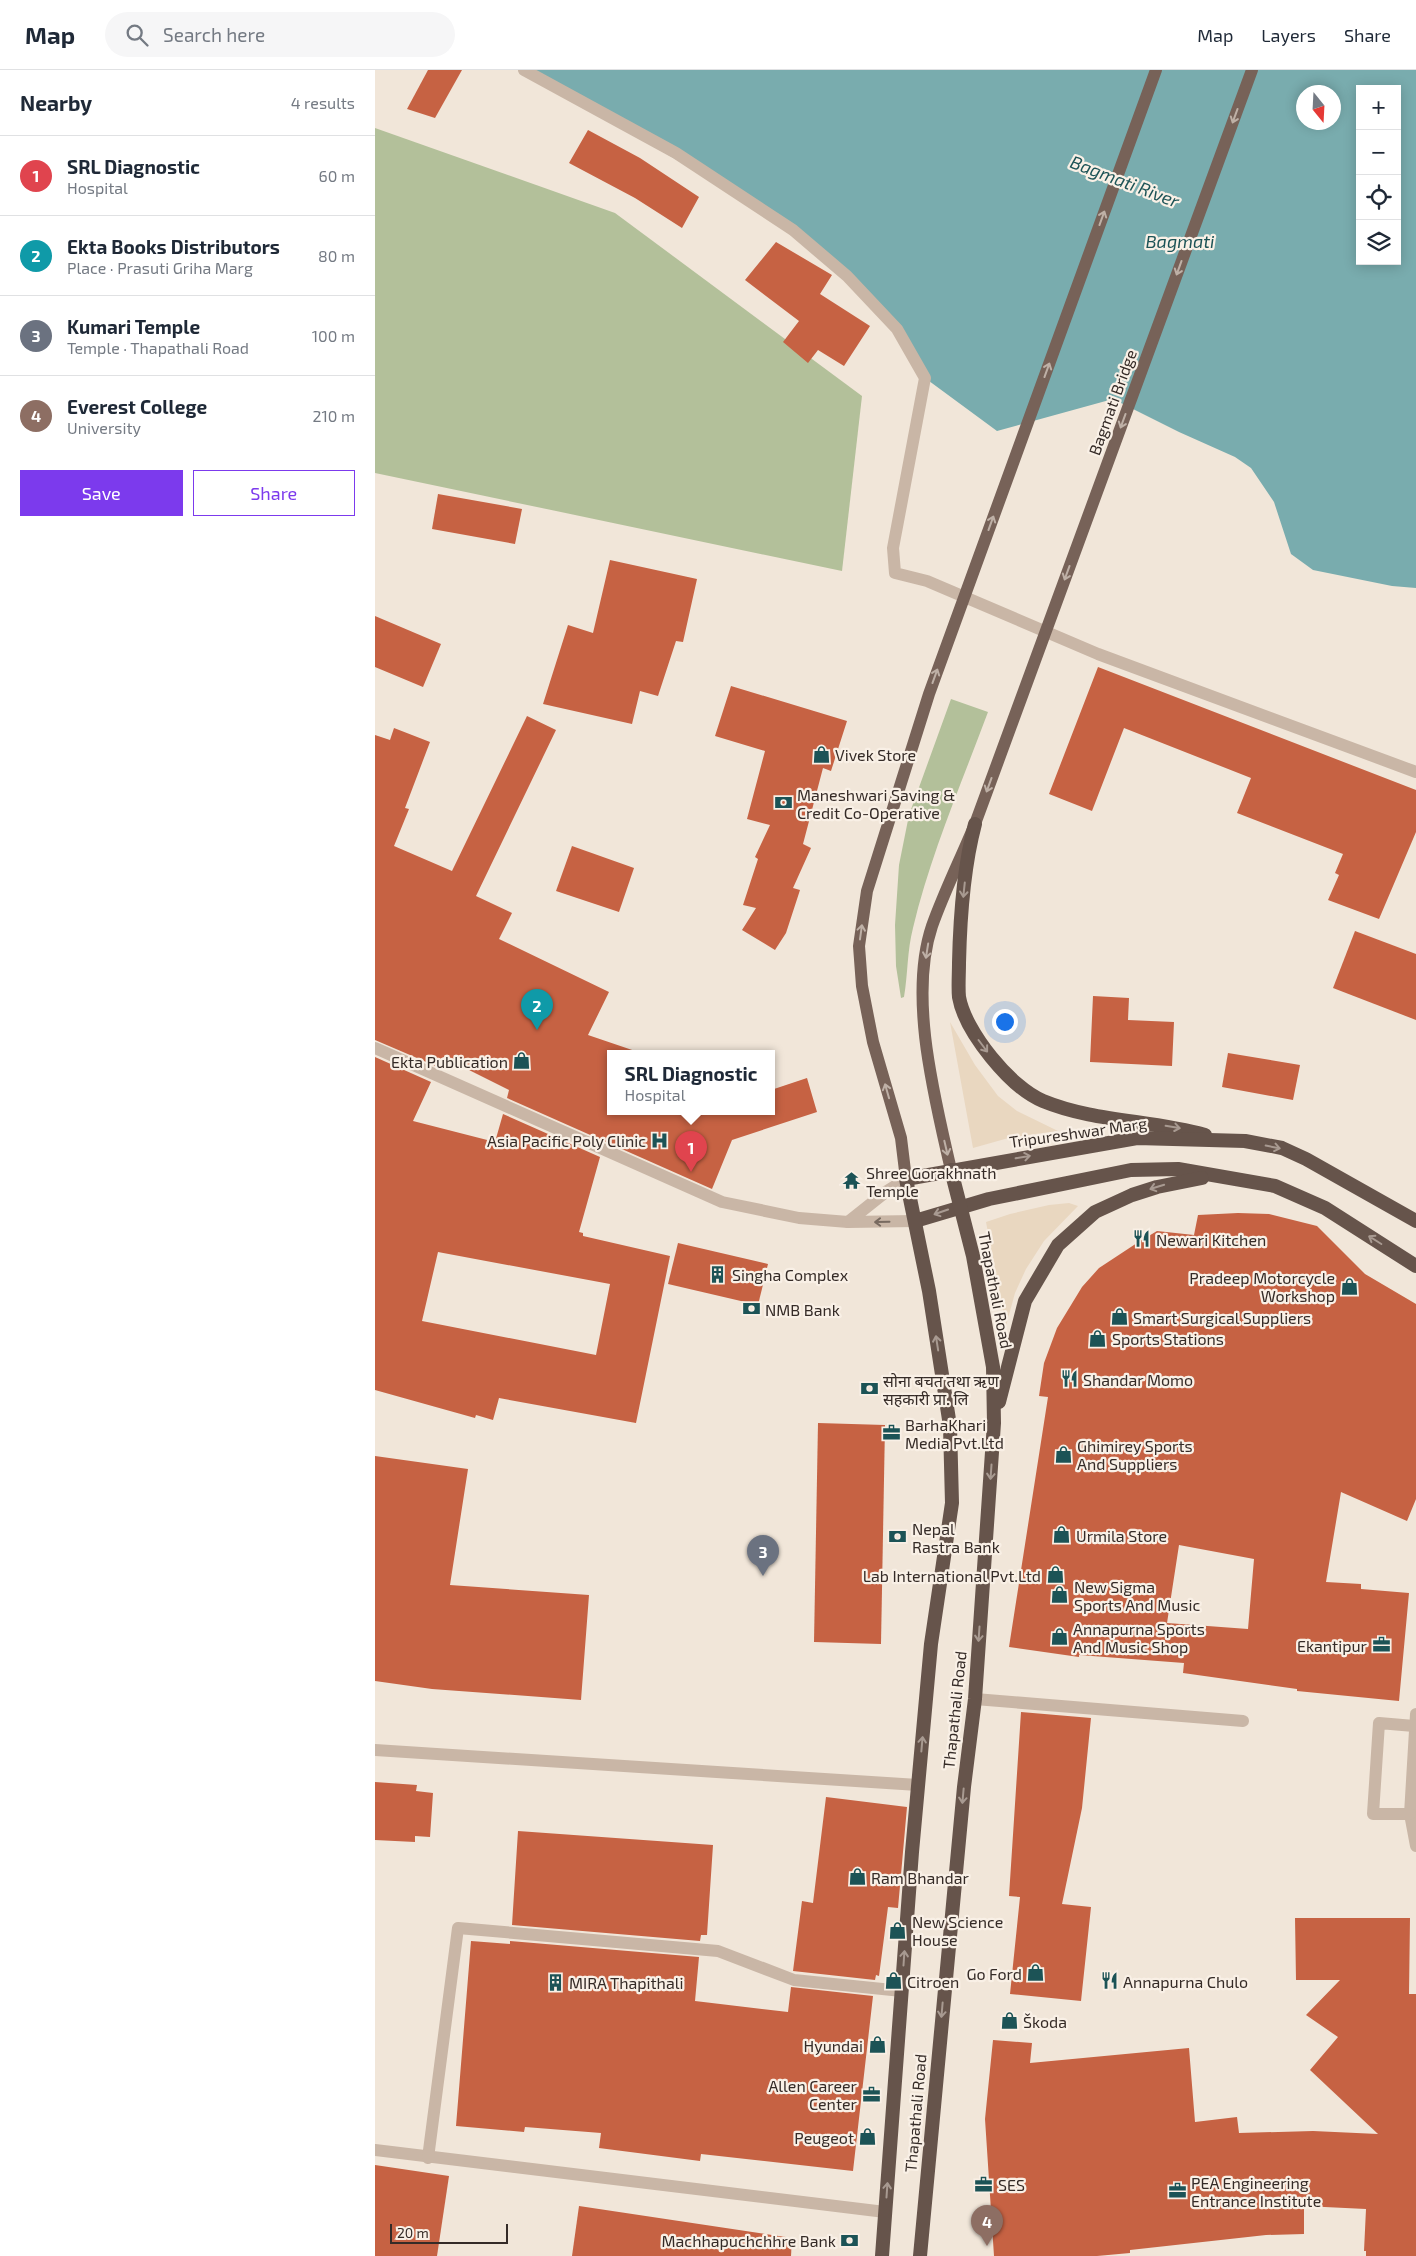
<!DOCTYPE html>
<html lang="en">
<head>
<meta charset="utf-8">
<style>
  :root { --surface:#fff; --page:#f6f6f7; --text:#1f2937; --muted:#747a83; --line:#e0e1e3; --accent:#7c3aed }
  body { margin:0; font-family:"Exo 2","Noto Sans Devanagari",sans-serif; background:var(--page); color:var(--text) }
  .controls { position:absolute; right:15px; top:15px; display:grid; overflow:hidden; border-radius:0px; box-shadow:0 2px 12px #0003 }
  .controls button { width:45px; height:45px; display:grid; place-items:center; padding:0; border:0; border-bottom:1px solid var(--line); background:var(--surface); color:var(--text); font:25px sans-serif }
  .compass { position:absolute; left:921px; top:15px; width:45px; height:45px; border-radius:50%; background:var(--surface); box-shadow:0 2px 12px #0003; rotate:162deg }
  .scale { position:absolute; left:15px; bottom:12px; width:118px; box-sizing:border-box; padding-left:5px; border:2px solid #352b27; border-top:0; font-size:14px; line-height:18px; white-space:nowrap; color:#352b27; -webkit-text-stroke:4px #f9f0e6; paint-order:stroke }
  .you { position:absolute; left:629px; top:951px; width:18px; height:18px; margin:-12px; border:4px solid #fff; border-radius:50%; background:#1a73e8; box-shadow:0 0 0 8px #1a73e833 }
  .badge { display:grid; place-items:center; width:32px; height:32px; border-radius:50%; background:var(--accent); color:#fff; font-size:16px; font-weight:700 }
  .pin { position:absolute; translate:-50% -41px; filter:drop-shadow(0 1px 2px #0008) }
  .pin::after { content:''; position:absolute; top:26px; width:18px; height:15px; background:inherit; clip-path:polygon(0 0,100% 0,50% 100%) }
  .popup { position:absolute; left:232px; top:980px; width:168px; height:65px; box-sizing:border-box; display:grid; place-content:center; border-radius:0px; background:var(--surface); filter:drop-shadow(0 1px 4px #0005); font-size:16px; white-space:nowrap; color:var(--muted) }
  .popup b { font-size:19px; color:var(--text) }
  .popup::after { content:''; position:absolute; left:50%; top:100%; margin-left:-10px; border:10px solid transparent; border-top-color:var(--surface) }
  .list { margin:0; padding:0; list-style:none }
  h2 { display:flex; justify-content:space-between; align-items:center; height:65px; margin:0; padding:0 20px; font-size:21px }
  h2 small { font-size:16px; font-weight:400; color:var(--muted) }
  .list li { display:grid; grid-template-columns:32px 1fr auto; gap:15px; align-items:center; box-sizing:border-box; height:80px; padding:0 20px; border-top:1px solid var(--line) }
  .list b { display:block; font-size:19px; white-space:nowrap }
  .list p { margin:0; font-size:16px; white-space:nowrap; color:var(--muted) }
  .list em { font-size:16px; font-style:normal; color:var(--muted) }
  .actions { display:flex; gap:10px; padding:15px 20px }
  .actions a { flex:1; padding:11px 0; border:1px solid var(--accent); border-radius:0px; text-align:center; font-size:18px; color:var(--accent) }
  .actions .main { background:var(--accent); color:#fff }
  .icon { flex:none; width:28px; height:28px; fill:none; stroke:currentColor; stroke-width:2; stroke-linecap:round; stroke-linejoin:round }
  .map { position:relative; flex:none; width:1041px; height:2186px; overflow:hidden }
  header { display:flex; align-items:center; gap:30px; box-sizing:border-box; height:70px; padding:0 25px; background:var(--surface); border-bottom:1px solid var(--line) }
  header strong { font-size:24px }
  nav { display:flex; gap:28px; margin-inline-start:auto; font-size:18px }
  .search { width:350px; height:45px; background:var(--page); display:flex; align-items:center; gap:12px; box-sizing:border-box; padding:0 18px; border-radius:28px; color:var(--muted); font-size:19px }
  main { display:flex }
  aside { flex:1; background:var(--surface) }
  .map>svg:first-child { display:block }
  .green { fill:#b3c09a }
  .plaza { fill:#e9d7c0 }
  .water { fill:#79acae; fill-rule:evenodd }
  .building { fill:#c66243; fill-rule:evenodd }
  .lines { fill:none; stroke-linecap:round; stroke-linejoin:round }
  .service { stroke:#c9b6a6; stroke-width:12 }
  .minor { stroke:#c9b6a6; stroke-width:12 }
  .primary { stroke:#776258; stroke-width:12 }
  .trunk { stroke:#66544b; stroke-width:14 }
  .oneway { stroke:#beb0a6 }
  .oneway2 { stroke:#a89a91 }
  .oneway3 { stroke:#786a60 }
  .labels { text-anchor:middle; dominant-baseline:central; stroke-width:4.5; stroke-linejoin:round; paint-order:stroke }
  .street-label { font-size:16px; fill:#352b27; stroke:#f9f0e6 }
  .poi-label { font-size:16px; fill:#352b27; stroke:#f9f0e6; text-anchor:start }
  .water-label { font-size:18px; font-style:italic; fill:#1c5356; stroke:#f9f0e6 }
</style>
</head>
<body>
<header>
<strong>Map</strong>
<div class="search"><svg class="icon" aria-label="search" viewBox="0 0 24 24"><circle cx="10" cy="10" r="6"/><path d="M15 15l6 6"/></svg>Search here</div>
<nav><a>Map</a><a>Layers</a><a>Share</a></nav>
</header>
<main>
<aside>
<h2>Nearby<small>4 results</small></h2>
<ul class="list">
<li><span class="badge" style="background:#e0444e">1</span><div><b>SRL Diagnostic</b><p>Hospital</p></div><em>60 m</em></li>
<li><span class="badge" style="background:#0f9aa8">2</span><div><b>Ekta Books Distributors</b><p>Place · Prasuti Griha Marg</p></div><em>80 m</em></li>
<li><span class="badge" style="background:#6b7280">3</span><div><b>Kumari Temple</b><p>Temple · Thapathali Road</p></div><em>100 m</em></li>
<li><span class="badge" style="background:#8d6e63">4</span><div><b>Everest College</b><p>University</p></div><em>210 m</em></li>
</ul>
<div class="actions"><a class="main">Save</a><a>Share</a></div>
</aside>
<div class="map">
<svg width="1041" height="2186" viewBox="0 0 1041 2186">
  <rect width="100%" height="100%" fill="#f1e6d9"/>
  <g class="green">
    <path d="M 0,58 L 240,143 L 487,326 L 467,501 L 0,403 Z"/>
    <path d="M 576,629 L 613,642 C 587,712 555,786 538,858 C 532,881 533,904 529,927 L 526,928 L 521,896 L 520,855 L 524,795 L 534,745 Z"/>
  </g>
  <g class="plaza">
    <path d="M 575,952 L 600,995 L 623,1026 L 642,1041 L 683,1061 L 637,1067 L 598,1078 Z"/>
    <path d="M 694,1133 L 703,1136 L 669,1171 L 651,1199 L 640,1223 L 631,1256 L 611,1152 L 635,1144 L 674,1135 Z"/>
  </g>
  <path class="water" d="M 149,0 L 1041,0 L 1041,518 L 1017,516 L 938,500 L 916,484 L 899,432 L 876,398 L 860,387 L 804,362 L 738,329 L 622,361 L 550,308 L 522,259 L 472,206 L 358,123 ZM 985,19 L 1022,19 L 1022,191 L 985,191 ZM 928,22 L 958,22 L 958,52 L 928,52 Z"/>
  <g class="building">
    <path d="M 53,0 L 87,0 L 60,48 L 32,39 Z"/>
    <path d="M 213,60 L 265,88 L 324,127 L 307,158 L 260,128 L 194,93 Z"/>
    <path d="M 401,172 L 457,205 L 445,224 L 495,256 L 469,296 L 443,280 L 433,293 L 408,272 L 424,251 L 370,210 Z"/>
    <path d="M 63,424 L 147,439 L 140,474 L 57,459 Z"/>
    <path d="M 235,490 L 322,509 L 308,572 L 301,571 L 283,626 L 265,621 L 257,654 L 168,634 L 193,555 L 218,563 Z"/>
    <path d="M 0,546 L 66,574 L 48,617 L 0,597 Z"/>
    <path d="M 723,597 L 1041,720 L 1041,762 L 1004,849 L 953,830 L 964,805 L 960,803 L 968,784 L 862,743 L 876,708 L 749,658 L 717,741 L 674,724 Z"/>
    <path d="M 356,616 L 472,651 L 456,701 L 448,698 L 428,774 L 436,778 L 418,818 L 425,820 L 411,863 L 400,880 L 367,860 L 381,838 L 368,835 L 383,789 L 380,787 L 395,755 L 372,749 L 390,681 L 340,666 Z"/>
    <path d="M 152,646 L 181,660 L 101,826 L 137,843 L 124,869 L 234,922 L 213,965 L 266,983 L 236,983 L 236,1041 L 396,1041 L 396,1020 L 432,1008 L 442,1042 L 357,1070 L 337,1119 L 132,1028 L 134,1020 L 68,987 L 63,997 L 0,970 L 0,665 L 15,670 L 19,658 L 55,672 L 30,738 L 34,739 L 19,776 L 77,801 Z"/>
    <path d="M 197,776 L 259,798 L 244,842 L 181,821 Z"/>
    <path d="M 980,861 L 1041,884 L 1041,950 L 958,918 Z"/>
    <path d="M 718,926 L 754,928 L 753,950 L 799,952 L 797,996 L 715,992 Z"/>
    <path d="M 853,983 L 925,995 L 918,1030 L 847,1017 Z"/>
    <path d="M 0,987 L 56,1012 L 38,1051 L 120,1072 L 128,1044 L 225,1087 L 204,1162 L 208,1163 L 208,1166 L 295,1186 L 261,1353 L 124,1328 L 118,1350 L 101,1345 L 100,1348 L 0,1320 ZM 63,1182 L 235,1214 L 221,1285 L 47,1251 Z"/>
    <path d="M 863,1143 L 894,1144 L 942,1156 L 990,1204 L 1041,1234 L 1041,1429 L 1032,1451 L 966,1422 L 951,1512 L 986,1514 L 986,1519 L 1034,1523 L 1024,1631 L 922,1621 L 922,1619 L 808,1603 L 809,1593 L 704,1585 L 704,1587 L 634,1577 L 673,1327 L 664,1326 L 669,1293 L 682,1258 L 707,1217 L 724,1198 L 762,1173 L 782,1161 L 819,1165 L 823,1145 ZM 804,1475 L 879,1489 L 873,1559 L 792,1553 Z"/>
    <path d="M 303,1173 L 393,1194 L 383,1235 L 293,1214 Z"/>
    <path d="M 443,1353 L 510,1355 L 506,1574 L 439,1572 Z"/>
    <path d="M 0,1386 L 93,1399 L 75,1515 L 214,1525 L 206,1630 L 57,1619 L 0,1611 Z"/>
    <path d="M 646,1642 L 716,1648 L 707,1738 L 687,1834 L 716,1837 L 706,1931 L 635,1924 L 645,1827 L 634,1826 Z"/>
    <path d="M 0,1712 L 42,1715 L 41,1721 L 58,1723 L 55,1767 L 40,1766 L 40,1772 L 0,1770 Z"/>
    <path d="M 451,1727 L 532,1737 L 523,1838 L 513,1837 L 504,1906 L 501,1905 L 500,1910 L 418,1901 L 427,1831 L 438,1833 Z"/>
    <path d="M 143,1761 L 338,1775 L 332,1865 L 326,1865 L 325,1871 L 137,1855 Z"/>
    <path d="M 920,1848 L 1035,1848 L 1034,1924 L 1041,1924 L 1041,2186 L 991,2186 L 991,2181 L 989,2181 L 991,2139 L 929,2136 L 929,2164 L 891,2165 L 755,2180 L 755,2183 L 722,2186 L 619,2186 L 610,2049 L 618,1970 L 657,1973 L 655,1993 L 814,1978 L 820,2052 L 862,2047 L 864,2063 L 938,2061 L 1003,2064 L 935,2000 L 963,1967 L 931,1945 L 965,1910 L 921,1910 Z"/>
    <path d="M 96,1871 L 135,1874 L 135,1871 L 324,1887 L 320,1931 L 413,1942 L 416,1917 L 498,1926 L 478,2101 L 326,2084 L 325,2091 L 224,2078 L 226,2063 L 150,2057 L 149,2062 L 81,2056 Z"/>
    <path d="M 0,2095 L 74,2106 L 62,2186 L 0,2186 Z"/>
    <path d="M 204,2136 L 417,2168 L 416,2186 L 197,2186 Z"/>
  </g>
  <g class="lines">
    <g class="service">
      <path d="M 600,1629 L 868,1651"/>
      <path d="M 1041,1644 L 1035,1744 L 1041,1776"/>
      <path d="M 0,1680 L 543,1715"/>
      <path d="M 1035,1744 L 998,1744 L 1004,1653 L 1039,1656"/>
      <path d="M 0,2080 L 510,2142"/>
      <path d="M 53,2088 L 83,1858 L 343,1881 L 419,1910 L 527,1921"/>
    </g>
    <g class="minor">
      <path d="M 149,0 L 301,83 L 418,160 L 472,206 L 522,259 L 550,308 L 518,478 L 520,503 L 552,511 L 723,584 L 1041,702"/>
      <path d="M 0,978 L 347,1132 L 424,1148 L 473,1152 L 540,1151"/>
      <path d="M 473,1152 L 512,1121 L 531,1109"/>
    </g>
    <g class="primary">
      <path d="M 576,1100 C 560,1029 533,927 557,856 C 569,822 586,788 600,754 L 877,0"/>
      <path d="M 531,1109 L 526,1068 L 498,972 L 487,916 L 484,876 L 492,821 L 554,624 L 781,0"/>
    </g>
    <g class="trunk">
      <path d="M 600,754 C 588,799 585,848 584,893 C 584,904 583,917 584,927 C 590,962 636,1018 668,1031 C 719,1052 777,1050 830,1065"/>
      <path d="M 540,1151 L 614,1129 L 756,1100 L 803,1099 L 900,1116 L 950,1138 L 1041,1196"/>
      <path d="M 624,1332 L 650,1231 L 683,1175 L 720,1142 L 757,1125 L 782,1117 L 827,1108"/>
      <path d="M 507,2186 L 537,1782 L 556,1574 L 577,1433 L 575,1356 L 554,1221 L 531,1109 L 762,1068 L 870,1071 L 907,1078 L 931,1089 L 1041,1151"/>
      <path d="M 545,2186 L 589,1717 L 600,1629 L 619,1353 L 618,1297 L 598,1186 L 576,1100"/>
    </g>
  </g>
  <defs><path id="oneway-shaft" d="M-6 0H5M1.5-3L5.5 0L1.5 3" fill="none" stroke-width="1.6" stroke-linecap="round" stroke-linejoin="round" transform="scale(1.25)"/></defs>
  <g class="oneway">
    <use href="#oneway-shaft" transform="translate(860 46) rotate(110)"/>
    <use href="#oneway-shaft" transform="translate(727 148) rotate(-70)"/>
    <use href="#oneway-shaft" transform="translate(804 198) rotate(110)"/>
    <use href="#oneway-shaft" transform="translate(672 300) rotate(-70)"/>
    <use href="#oneway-shaft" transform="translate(748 351) rotate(110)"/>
    <use href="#oneway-shaft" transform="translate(616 453) rotate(-70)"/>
    <use href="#oneway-shaft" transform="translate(692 503) rotate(110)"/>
    <use href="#oneway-shaft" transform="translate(560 606) rotate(-70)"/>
    <use href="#oneway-shaft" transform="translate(614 715) rotate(110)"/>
    <use href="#oneway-shaft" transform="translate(486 862) rotate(-82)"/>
    <use href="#oneway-shaft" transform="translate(552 881) rotate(99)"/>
    <use href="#oneway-shaft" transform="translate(512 1021) rotate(-106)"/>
    <use href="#oneway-shaft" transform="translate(571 1078) rotate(77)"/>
  </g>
  <g class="oneway2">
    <use href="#oneway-shaft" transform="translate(589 820) rotate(96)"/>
    <use href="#oneway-shaft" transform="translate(608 976) rotate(53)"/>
    <use href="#oneway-shaft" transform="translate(798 1057) rotate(9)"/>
    <use href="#oneway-shaft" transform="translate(898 1077) rotate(11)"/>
    <use href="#oneway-shaft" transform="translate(648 1087) rotate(-10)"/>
    <use href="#oneway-shaft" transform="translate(782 1117) rotate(163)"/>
    <use href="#oneway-shaft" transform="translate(566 1142) rotate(161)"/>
    <use href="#oneway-shaft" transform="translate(1000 1170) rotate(-148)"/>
    <use href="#oneway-shaft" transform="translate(562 1273) rotate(-99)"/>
    <use href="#oneway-shaft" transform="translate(616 1402) rotate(94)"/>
    <use href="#oneway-shaft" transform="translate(604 1564) rotate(94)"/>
    <use href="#oneway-shaft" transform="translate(547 1674) rotate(-85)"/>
    <use href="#oneway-shaft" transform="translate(588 1726) rotate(95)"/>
    <use href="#oneway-shaft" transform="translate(529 1888) rotate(-86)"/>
    <use href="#oneway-shaft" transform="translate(567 1940) rotate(95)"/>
    <use href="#oneway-shaft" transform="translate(512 2120) rotate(-86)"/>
  </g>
  <use class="oneway3" href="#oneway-shaft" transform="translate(507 1152) rotate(179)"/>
  <defs>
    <symbol id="shop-bare" viewBox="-9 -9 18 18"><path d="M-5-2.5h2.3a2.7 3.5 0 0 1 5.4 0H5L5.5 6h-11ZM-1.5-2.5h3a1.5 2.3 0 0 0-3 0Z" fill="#1c5356" stroke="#f9f0e6" stroke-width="2.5" paint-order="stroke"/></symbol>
    <symbol id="bank-bare" viewBox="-9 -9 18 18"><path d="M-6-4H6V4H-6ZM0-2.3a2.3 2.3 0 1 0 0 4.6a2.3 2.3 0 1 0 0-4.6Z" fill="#1c5356" stroke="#f9f0e6" stroke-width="2.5" paint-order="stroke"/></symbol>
    <symbol id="hospital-bare" viewBox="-9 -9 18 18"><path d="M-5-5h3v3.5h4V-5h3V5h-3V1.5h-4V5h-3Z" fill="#1c5356" stroke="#f9f0e6" stroke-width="2.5" paint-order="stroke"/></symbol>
    <symbol id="temple-bare" viewBox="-9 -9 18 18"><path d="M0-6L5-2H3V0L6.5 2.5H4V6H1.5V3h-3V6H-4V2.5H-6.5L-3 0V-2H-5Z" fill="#1c5356" stroke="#f9f0e6" stroke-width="2.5" paint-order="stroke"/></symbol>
    <symbol id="restaurant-bare" viewBox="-9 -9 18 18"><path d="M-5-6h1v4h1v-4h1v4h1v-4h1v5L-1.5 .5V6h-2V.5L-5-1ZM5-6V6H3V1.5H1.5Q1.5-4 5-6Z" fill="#1c5356" stroke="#f9f0e6" stroke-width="2.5" paint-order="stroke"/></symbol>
    <symbol id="building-bare" viewBox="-9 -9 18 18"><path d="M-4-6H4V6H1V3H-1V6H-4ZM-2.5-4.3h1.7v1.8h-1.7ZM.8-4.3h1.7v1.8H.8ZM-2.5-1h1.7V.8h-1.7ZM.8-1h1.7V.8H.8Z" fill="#1c5356" stroke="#f9f0e6" stroke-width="2.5" paint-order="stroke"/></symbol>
    <symbol id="office-bare" viewBox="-9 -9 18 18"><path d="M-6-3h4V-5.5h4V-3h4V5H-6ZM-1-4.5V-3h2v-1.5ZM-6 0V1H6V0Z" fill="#1c5356" stroke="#f9f0e6" stroke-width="2.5" paint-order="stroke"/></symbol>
  </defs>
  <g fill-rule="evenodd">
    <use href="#shop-bare" x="434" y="672" width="25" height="25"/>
    <use href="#bank-bare" x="396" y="720" width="25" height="25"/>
    <use href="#shop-bare" x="134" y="978" width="25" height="25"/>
    <use href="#hospital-bare" x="272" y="1058" width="25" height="25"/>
    <use href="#temple-bare" x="464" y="1098" width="25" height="25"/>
    <use href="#restaurant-bare" x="754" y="1156" width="25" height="25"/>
    <use href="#building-bare" x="330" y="1192" width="25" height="25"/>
    <use href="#shop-bare" x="962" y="1204" width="25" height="25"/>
    <use href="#bank-bare" x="364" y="1226" width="25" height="25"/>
    <use href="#shop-bare" x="732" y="1234" width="25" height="25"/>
    <use href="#shop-bare" x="710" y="1256" width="25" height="25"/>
    <use href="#restaurant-bare" x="682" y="1296" width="25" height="25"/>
    <use href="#bank-bare" x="482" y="1306" width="25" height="25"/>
    <use href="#office-bare" x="504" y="1350" width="25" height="25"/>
    <use href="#shop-bare" x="676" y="1372" width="25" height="25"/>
    <use href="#shop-bare" x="674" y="1452" width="25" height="25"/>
    <use href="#bank-bare" x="510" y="1454" width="25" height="25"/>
    <use href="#shop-bare" x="668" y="1492" width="25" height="25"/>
    <use href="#shop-bare" x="672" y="1512" width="25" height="25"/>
    <use href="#shop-bare" x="672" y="1554" width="25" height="25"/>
    <use href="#office-bare" x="994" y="1562" width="25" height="25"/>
    <use href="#shop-bare" x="470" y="1794" width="25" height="25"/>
    <use href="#shop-bare" x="510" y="1848" width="25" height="25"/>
    <use href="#shop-bare" x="648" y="1890" width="25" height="25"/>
    <use href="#shop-bare" x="506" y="1898" width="25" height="25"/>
    <use href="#restaurant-bare" x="722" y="1898" width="25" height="25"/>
    <use href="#building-bare" x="168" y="1900" width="25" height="25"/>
    <use href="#shop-bare" x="622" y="1938" width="25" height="25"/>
    <use href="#shop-bare" x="490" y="1962" width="25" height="25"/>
    <use href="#office-bare" x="484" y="2012" width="25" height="25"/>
    <use href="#shop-bare" x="480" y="2054" width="25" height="25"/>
    <use href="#office-bare" x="596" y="2102" width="25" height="25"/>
    <use href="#office-bare" x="790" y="2108" width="25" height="25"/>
    <use href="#bank-bare" x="462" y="2158" width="25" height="25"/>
  </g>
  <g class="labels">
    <g class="street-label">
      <text transform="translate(737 332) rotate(-70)">Bagmati Bridge</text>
      <text transform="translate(703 1062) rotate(-8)">Tripureshwar Marg</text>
      <text transform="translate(621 1220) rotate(79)">Thapathali Road</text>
      <text transform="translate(579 1640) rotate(-84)">Thapathali Road</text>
      <text transform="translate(540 2043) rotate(-85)">Thapathali Road</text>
    </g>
    <g class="poi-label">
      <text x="460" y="684">Vivek Store</text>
      <text x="422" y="724">Maneshwari Saving &amp;<tspan x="422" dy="18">Credit Co-Operative</tspan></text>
      <text x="133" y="991" text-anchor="end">Ekta Publication</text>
      <text x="271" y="1070" text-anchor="end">Asia Pacific Poly Clinic</text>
      <text x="491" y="1102">Shree Gorakhnath<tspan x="491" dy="18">Temple</tspan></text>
      <text x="781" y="1169">Newari Kitchen</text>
      <text x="357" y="1204">Singha Complex</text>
      <text x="960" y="1207" text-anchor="end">Pradeep Motorcycle<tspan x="960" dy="18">Workshop</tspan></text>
      <text x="390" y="1239">NMB Bank</text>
      <text x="758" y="1247">Smart Surgical Suppliers</text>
      <text x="737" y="1268">Sports Stations</text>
      <text x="708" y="1309">Shandar Momo</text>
      <text x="508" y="1310">सोना बचत तथा ऋण<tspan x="508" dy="18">सहकारी प्रा. लि</tspan></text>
      <text x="530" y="1354">BarhaKhari<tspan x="530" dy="18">Media Pvt.Ltd</tspan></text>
      <text x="702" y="1375">Ghimirey Sports<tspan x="702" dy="18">And Suppliers</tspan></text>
      <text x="537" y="1458">Nepal<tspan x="537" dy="18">Rastra Bank</tspan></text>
      <text x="701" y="1465">Urmila Store</text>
      <text x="666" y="1505" text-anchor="end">Lab International Pvt.Ltd</text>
      <text x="699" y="1516">New Sigma<tspan x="699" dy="18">Sports And Music</tspan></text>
      <text x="698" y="1558">Annapurna Sports<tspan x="698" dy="18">And Music Shop</tspan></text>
      <text x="992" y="1575" text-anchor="end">Ekantipur</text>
      <text x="496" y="1807">Ram Bhandar</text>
      <text x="537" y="1851">New Science<tspan x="537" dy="18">House</tspan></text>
      <text x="647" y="1903" text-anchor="end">Go Ford</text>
      <text x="532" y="1911">Citroen</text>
      <text x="748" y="1911">Annapurna Chulo</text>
      <text x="194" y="1912">MIRA Thapithali</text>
      <text x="648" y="1951">Škoda</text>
      <text x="488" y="1975" text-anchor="end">Hyundai</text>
      <text x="482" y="2015" text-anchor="end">Allen Career<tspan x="482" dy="18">Center</tspan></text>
      <text x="479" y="2067" text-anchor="end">Peugeot</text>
      <text x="816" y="2112">PEA Engineering<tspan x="816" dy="18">Entrance Institute</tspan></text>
      <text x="623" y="2114">SES</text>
      <text x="461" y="2170" text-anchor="end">Machhapuchchhre Bank</text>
    </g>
    <g class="water-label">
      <text transform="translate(750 111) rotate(21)">Bagmati River</text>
      <text x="805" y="171">Bagmati</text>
    </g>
  </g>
</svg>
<div class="controls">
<button>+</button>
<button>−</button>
<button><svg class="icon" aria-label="locate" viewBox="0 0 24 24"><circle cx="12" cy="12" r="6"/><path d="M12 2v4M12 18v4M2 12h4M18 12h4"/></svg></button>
<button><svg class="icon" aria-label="layers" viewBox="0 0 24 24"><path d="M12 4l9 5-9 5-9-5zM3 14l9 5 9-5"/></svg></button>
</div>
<svg class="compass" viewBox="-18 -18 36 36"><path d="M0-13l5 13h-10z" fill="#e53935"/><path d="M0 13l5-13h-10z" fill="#747a83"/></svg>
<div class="scale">20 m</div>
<div class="you"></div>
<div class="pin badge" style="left:316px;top:1102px;background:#e0444e">1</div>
<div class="popup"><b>SRL Diagnostic</b>Hospital</div>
<div class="pin badge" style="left:162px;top:960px;background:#0f9aa8">2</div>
<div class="pin badge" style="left:388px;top:1506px;background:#6b7280">3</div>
<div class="pin badge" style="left:612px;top:2176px;background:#8d6e63">4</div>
</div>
</main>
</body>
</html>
